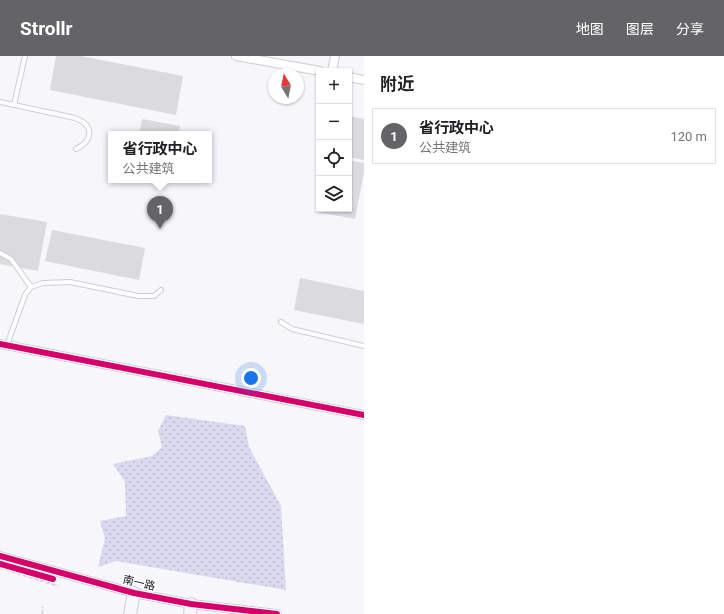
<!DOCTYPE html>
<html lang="zh">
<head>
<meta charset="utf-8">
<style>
  :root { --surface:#fff; --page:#f6f6f6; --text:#202124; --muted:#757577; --line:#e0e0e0; --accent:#646467 }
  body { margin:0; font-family:Roboto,"Noto Sans SC",sans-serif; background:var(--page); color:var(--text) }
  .controls { position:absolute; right:12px; top:12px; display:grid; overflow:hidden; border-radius:0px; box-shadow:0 1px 3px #0004 }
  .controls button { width:36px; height:36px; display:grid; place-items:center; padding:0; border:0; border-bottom:1px solid var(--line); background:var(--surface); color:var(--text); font:20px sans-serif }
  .compass { position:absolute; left:268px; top:12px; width:36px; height:36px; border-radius:50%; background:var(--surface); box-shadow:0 1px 3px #0004; rotate:350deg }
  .you { position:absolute; left:251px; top:322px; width:14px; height:14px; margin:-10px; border:3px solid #fff; border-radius:50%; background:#1a73e8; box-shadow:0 0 0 6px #1a73e833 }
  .badge { display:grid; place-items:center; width:26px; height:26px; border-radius:50%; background:var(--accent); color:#fff; font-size:13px; font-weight:700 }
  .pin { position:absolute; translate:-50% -33px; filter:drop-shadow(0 1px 2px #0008) }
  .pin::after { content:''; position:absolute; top:21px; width:14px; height:12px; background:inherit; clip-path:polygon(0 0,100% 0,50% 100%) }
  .popup { position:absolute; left:108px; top:75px; width:104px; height:52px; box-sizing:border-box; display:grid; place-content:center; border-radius:0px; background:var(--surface); filter:drop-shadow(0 1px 3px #0005); font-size:13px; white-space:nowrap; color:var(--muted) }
  .popup b { font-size:15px; color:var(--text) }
  .popup::after { content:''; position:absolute; left:50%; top:100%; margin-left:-8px; border:8px solid transparent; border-top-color:var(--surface) }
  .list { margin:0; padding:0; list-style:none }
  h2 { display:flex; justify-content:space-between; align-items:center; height:52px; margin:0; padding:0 16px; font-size:17px }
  h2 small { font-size:13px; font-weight:400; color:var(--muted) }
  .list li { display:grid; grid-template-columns:26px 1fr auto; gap:12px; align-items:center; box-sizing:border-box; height:56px; margin:0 8px 8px; padding:0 8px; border:1px solid var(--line); border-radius:0px }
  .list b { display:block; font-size:15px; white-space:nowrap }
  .list p { margin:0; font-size:13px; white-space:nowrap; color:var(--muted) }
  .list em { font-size:13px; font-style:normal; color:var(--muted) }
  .icon { flex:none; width:22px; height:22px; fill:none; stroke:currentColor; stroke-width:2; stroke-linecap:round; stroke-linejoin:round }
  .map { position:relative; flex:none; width:364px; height:558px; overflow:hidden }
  header { display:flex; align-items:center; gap:24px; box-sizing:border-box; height:56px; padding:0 20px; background:var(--accent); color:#fff }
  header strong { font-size:19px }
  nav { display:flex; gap:22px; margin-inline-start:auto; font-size:14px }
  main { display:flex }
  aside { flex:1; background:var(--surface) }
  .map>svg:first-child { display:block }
  .grass { fill:url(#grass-dots) }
  .building { fill:#dbdade }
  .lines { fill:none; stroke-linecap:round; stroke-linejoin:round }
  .lane-casing { stroke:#ceced1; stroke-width:6 }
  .street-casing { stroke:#ceced1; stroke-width:10 }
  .secondary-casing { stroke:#ceced1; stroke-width:14 }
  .path { stroke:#d5d5d6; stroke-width:2; stroke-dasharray:4 2; stroke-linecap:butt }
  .lane { stroke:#fefefe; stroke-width:4 }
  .street { stroke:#fefefe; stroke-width:8 }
  .secondary { stroke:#f8f8fb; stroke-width:12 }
  .cycleway-casing { stroke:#fff; stroke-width:8 }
  .cycleway { stroke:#d6006c; stroke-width:6 }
  .labels { text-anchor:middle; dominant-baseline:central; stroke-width:3; stroke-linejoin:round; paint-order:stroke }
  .street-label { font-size:11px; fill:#151517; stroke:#fff }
</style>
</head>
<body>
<header>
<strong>Strollr</strong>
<nav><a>地图</a><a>图层</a><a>分享</a></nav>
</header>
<main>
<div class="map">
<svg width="364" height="558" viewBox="0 0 364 558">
  <defs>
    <pattern id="grass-dots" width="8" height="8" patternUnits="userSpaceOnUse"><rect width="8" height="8" fill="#dbd9ef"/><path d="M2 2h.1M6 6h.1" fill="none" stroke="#bbb9cc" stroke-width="1.8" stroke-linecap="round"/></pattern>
  </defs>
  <rect width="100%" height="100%" fill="#f7f6fb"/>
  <path class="grass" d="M 166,359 L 245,370 L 249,391 L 281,450 L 286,534 L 116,505 L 98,511 L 105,482 L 100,465 L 126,460 L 125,426 L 113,408 L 152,400 L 162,391 L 158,375 Z"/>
  <g class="building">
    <path d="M 56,0 L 81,0 L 183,20 L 176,59 L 50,34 Z"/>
    <path d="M 349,60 L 364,63 L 364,104 L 349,101 Z"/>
    <path d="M 142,63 L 180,70 L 178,78 L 139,78 Z"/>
    <path d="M 349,104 L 364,107 L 364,116 L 355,163 L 317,156 L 318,148 L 319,153 L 349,153 Z"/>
    <path d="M 0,158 L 47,166 L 38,215 L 0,208 Z"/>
    <path d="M 52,174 L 145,192 L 139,224 L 45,205 Z"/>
    <path d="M 300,222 L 364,235 L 364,268 L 294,254 Z"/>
  </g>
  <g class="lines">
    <defs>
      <g id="lane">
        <path d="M 0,46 L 75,62 C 94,69 94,84 76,93"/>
        <path d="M 14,49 L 25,0"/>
        <path d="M 0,197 L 11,203 L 31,231"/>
        <path d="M 281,266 L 292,273 L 364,290"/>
        <path d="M 7,289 L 25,239 L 31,231 L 43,227 L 70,226 L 138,240 L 154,240 L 161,234"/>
      </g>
      <g id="street">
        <path d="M 236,0 L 320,15"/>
        <path d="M 332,15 L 335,0"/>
        <path d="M 349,21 L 364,24"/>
        <path d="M 0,288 L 364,359"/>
        <path d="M 0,500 L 134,537 L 191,548 L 277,558"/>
      </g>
      <g id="secondary">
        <path d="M 130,558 L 134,537"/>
        <path d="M 190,558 L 191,548"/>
      </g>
    </defs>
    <use href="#lane" class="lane-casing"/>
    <use href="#street" class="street-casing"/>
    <use href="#secondary" class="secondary-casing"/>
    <g class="path">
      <path d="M 0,512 L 58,530"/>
      <path d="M 42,558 L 43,551"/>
    </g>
    <use href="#lane" class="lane"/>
    <use href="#street" class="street"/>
    <use href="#secondary" class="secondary"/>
    <defs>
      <g id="cycleway">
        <path d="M 0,288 L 364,359"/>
        <path d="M 0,500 L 134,537 L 191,548 L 277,558"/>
        <path d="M 0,508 L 53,523"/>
      </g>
    </defs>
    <use href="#cycleway" class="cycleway-casing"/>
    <use href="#cycleway" class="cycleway"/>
  </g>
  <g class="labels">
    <g class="street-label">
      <text transform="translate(139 527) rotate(13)">南一路</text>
    </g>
  </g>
</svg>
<div class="controls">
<button>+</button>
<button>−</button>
<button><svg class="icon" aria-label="locate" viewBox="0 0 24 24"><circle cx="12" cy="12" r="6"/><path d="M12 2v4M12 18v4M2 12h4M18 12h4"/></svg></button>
<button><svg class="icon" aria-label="layers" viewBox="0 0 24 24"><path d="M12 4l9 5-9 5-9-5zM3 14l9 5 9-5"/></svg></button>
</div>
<svg class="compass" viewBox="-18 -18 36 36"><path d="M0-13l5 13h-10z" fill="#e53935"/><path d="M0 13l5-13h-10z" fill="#757577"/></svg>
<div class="you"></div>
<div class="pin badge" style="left:160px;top:173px">1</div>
<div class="popup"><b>省行政中心</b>公共建筑</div>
</div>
<aside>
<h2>附近<small></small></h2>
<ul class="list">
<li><span class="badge">1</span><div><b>省行政中心</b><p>公共建筑</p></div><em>120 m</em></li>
</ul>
</aside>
</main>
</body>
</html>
